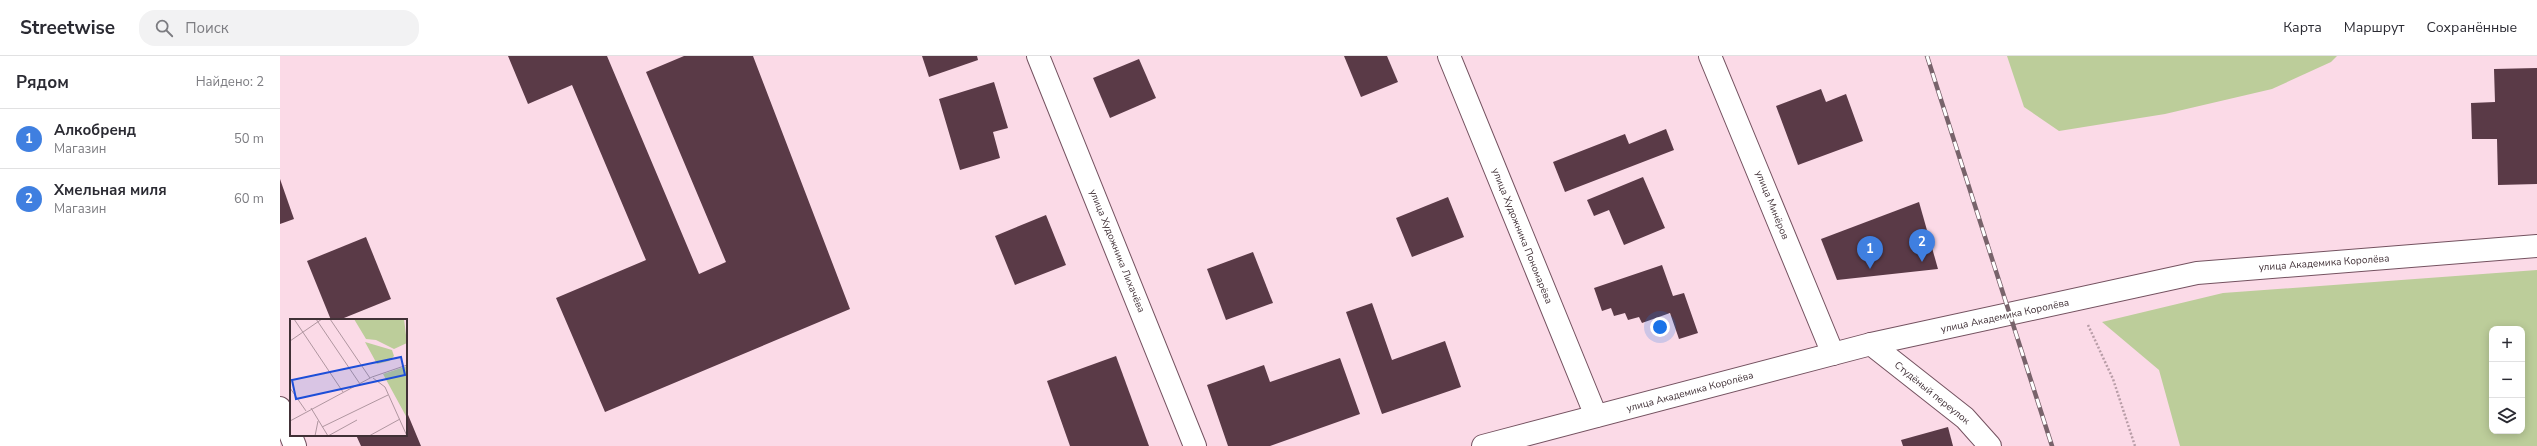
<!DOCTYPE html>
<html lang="ru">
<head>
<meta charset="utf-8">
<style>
  :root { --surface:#fff; --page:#f2f2f3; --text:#2b2b33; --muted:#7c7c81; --line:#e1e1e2; --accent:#ea580c }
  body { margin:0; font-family:"Nunito Sans",sans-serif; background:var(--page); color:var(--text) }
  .controls { position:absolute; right:12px; bottom:12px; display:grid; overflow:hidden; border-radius:8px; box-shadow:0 2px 10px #0003 }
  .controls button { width:36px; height:36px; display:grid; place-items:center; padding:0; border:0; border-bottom:1px solid var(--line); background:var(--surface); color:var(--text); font:20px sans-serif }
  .you { position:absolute; left:1380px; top:271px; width:14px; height:14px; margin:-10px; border:3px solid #fff; border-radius:50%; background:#1a73e8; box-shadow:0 0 0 6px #1a73e833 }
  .badge { display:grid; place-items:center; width:26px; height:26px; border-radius:50%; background:var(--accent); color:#fff; font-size:13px; font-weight:700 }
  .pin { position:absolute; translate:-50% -33px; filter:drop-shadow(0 1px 2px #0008) }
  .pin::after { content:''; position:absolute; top:21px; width:14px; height:12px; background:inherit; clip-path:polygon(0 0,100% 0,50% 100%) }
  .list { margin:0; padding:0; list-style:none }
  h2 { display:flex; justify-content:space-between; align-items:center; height:52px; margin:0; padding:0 16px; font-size:17px }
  h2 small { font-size:13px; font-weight:400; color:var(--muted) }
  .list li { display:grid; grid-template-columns:26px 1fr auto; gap:12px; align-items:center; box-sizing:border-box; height:60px; padding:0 16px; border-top:1px solid var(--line) }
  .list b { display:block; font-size:15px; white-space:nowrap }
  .list p { margin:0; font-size:13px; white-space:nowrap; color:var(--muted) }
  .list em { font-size:13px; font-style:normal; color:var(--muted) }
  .icon { flex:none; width:22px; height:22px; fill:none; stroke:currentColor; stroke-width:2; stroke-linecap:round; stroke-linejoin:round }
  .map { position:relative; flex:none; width:2257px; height:390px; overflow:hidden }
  header { display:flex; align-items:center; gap:24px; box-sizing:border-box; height:56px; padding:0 20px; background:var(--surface); border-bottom:1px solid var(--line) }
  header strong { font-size:19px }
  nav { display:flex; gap:22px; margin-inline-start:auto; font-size:14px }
  .search { width:280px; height:36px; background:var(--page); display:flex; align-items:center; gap:10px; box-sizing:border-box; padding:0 14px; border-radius:16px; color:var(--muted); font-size:15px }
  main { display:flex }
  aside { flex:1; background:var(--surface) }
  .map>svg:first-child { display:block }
  .green { fill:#bccd9a; fill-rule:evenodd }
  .building { fill:#5a3a47 }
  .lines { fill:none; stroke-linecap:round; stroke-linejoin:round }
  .minor-casing { stroke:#745260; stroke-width:24 }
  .tertiary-casing { stroke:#745260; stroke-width:24 }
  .path { stroke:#b89da7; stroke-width:2.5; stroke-dasharray:2 2; stroke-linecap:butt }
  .minor { stroke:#fff; stroke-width:22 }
  .tertiary { stroke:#fff; stroke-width:22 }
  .rail-casing { stroke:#78636b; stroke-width:4.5 }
  .rail { stroke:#fff; stroke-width:3; stroke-dasharray:9; stroke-linecap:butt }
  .labels { text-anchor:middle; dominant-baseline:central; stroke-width:4; stroke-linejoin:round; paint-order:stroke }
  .street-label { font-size:10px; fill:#403036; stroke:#fff }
  .inset-road { fill:none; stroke:#b096a0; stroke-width:1 }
  .view { fill:#1d4ed8; fill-opacity:0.15; stroke:#1d4ed8; stroke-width:2 }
  .inset-edge { fill:none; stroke:#403036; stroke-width:2 }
</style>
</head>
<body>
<header>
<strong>Streetwise</strong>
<div class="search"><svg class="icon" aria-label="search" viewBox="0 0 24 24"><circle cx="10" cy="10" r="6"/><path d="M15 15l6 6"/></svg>Поиск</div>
<nav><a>Карта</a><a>Маршрут</a><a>Сохранённые</a></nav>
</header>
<main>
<aside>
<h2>Рядом<small>Найдено: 2</small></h2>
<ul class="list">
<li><span class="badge" style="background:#3f7fe0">1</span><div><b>Алкобренд</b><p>Магазин</p></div><em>50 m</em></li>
<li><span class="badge" style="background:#3f7fe0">2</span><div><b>Хмельная миля</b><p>Магазин</p></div><em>60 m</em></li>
</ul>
</aside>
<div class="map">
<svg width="2257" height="390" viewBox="0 0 2257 390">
  <rect width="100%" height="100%" fill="#fbdae7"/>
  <g class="green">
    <path d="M 1727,0 L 2057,0 L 2051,6 L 1992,33 L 1885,58 L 1779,75 L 1744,51 Z"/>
    <path d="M 2257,214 L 2257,390 L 1900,390 L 1879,314 L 1822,266 L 1943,237 ZM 2212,273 L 2242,273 L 2242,375 L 2212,375 Z"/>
  </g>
  <g class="building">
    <path d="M 228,0 L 327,0 L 419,218 L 446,206 L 366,16 L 404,0 L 473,0 L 570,253 L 325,356 L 276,242 L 366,204 L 292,29 L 248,48 Z"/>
    <path d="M 642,0 L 697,0 L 698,4 L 649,21 Z"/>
    <path d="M 1064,0 L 1107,0 L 1118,26 L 1081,41 Z"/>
    <path d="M 859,3 L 876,42 L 830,62 L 813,22 Z"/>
    <path d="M 2257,12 L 2257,128 L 2218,129 L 2217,83 L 2192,83 L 2191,47 L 2215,46 L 2214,13 Z"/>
    <path d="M 714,26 L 728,72 L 713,76 L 720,102 L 680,114 L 659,43 Z"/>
    <path d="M 1541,33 L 1546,46 L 1566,38 L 1583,85 L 1518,109 L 1496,50 Z"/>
    <path d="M 1386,73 L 1394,94 L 1285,136 L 1273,106 L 1345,78 L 1349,88 Z"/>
    <path d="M 1363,121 L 1385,172 L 1344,189 L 1329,154 L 1314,160 L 1307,144 Z"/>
    <path d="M 0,123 L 14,163 L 0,168 Z"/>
    <path d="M 1168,141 L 1184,181 L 1132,201 L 1116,162 Z"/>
    <path d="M 1639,146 L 1658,213 L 1557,224 L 1541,183 Z"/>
    <path d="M 766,159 L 786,209 L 735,229 L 715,180 Z"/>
    <path d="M 86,181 L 111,243 L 59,264 L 51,264 L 27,205 Z"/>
    <path d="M 973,196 L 993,247 L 946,264 L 927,213 Z"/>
    <path d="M 1382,209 L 1393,240 L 1404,237 L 1418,277 L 1399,283 L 1390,257 L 1362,267 L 1359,261 L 1348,264 L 1345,257 L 1334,260 L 1331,252 L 1322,255 L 1314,232 Z"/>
    <path d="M 1092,247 L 1112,304 L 1165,285 L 1181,331 L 1102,358 L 1066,256 Z"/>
    <path d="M 836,300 L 869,390 L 790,390 L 767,325 Z"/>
    <path d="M 1060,302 L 1080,358 L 990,390 L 948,390 L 927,329 L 984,309 L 990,326 Z"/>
    <path d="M 126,354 L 141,390 L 81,390 L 76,379 L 126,379 Z"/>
    <path d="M 1668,371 L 1673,390 L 1623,390 L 1621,384 Z"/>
  </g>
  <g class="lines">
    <defs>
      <g id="minor">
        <path d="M 758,0 L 915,390"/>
        <path d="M 1169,0 L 1316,360"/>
        <path d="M 1430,0 L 1553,298"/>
        <path d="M 1591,288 L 1685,362 L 1710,390"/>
        <path d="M 0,352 L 15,390"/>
      </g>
      <path id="tertiary" d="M 1203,390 L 1591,288 L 1917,217 L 2257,190"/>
    </defs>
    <use href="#minor" class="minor-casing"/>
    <use href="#tertiary" class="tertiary-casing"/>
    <path class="path" d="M 1808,269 L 1833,323 L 1855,390"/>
    <use href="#minor" class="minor"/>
    <use href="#tertiary" class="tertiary"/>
    <defs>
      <path id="rail" d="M 1647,0 L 1772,390"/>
    </defs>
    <use href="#rail" class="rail-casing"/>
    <use href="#rail" class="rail"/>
  </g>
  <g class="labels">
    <g class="street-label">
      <text transform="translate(1492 149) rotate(68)">улица Минёров</text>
      <text transform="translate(1242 180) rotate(68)">улица Художника Пономарёва</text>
      <text transform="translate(837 195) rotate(68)">улица Художника Лихачёва</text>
      <text transform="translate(2044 207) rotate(-4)">улица Академика Королёва</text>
      <text transform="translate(1725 260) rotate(-12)">улица Академика Королёва</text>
      <text transform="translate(1410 336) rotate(-15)">улица Академика Королёва</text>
      <text transform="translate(1652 337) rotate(39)">Студёный переулок</text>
    </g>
  </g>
  <g transform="translate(10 263)">
    <rect width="117" height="117" fill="#fbdae7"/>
    <path d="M 64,0 L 114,0 L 117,24 L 104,30 L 86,21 L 76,20 ZM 75,23 L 102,31 L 104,37 L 99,42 L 87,45 ZM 117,47 L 117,99 L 93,55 Z" fill="#bccd9a"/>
    <path class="inset-road" d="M 4,0 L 53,73M 26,0 L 70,65M 40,0 L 80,59M 0,22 L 32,0M 83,59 L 95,68 L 117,117M 0,69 L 16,92M 21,89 L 38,117M 0,102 L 82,58 L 117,46M 32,108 L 98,76M 25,117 L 28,102M 38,117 L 67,101M 79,117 L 110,100"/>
    <path class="view" d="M 111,38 L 115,56 L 6,80 L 2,61 Z"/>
    <rect width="117" height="117" class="inset-edge"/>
  </g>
</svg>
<div class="controls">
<button>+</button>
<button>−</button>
<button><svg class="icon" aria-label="layers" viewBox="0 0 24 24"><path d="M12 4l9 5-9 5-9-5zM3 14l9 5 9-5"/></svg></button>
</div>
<div class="you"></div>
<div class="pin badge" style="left:1590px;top:213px;background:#3f7fe0">1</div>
<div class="pin badge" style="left:1642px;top:206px;background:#3f7fe0">2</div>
</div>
</main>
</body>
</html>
